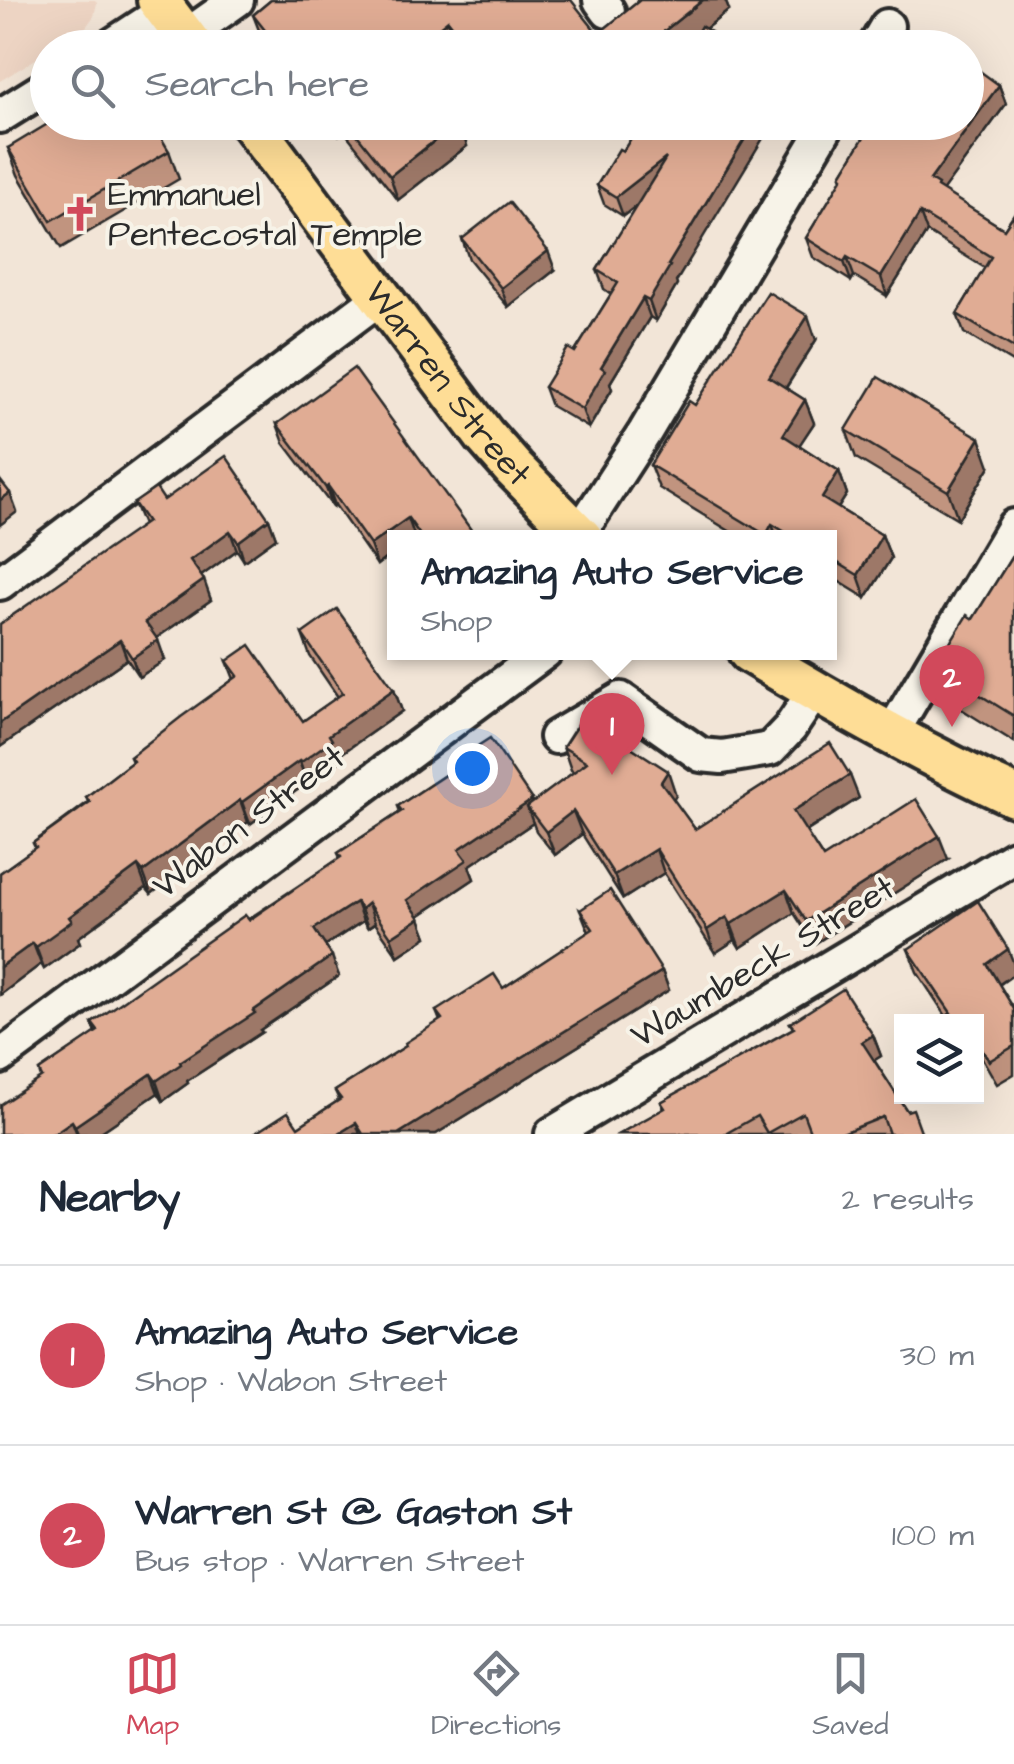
<!DOCTYPE html>
<html lang="en">
<head>
<meta charset="utf-8">
<style>
  :root { --surface:#fff; --page:#f6f6f7; --text:#1f2937; --muted:#747a83; --line:#e0e1e3; --accent:#d1495b }
  body { margin:0; font-family:"Architects Daughter",sans-serif; background:var(--page); color:var(--text) }
  .controls { position:absolute; right:30px; bottom:30px; display:grid; overflow:hidden; border-radius:0px; box-shadow:0 10px 40px #0002 }
  .controls button { width:90px; height:90px; display:grid; place-items:center; padding:0; border:0; border-bottom:2px solid var(--line); background:var(--surface); color:var(--text); font:50px sans-serif }
  .you { position:absolute; left:472px; top:768px; width:35px; height:35px; margin:-25px; border:8px solid #fff; border-radius:50%; background:#1a73e8; box-shadow:0 0 0 15px #1a73e833 }
  .badge { display:grid; place-items:center; width:65px; height:65px; border-radius:50%; background:var(--accent); color:#fff; font-size:32px; font-weight:700 }
  .pin { position:absolute; translate:-50% -82px; filter:drop-shadow(0 2px 5px #0008) }
  .pin::after { content:''; position:absolute; top:52px; width:35px; height:30px; background:inherit; clip-path:polygon(0 0,100% 0,50% 100%) }
  .popup { position:absolute; left:387px; top:530px; width:450px; height:130px; box-sizing:border-box; display:grid; place-content:center; border-radius:0px; background:var(--surface); filter:drop-shadow(0 2px 8px #0005); font-size:32px; white-space:nowrap; color:var(--muted) }
  .popup b { font-size:38px; color:var(--text) }
  .popup::after { content:''; position:absolute; left:50%; top:100%; margin-left:-20px; border:20px solid transparent; border-top-color:var(--surface) }
  .list { margin:0; padding:0; list-style:none }
  h2 { display:flex; justify-content:space-between; align-items:center; height:130px; margin:0; padding:0 40px; font-size:42px }
  h2 small { font-size:32px; font-weight:400; color:var(--muted) }
  .list li { display:grid; grid-template-columns:65px 1fr auto; gap:30px; align-items:center; box-sizing:border-box; height:180px; padding:0 40px; border-top:2px solid var(--line) }
  .list b { display:block; font-size:38px; white-space:nowrap }
  .list p { margin:0; font-size:32px; white-space:nowrap; color:var(--muted) }
  .list em { font-size:32px; font-style:normal; color:var(--muted) }
  .icon { flex:none; width:55px; height:55px; fill:none; stroke:currentColor; stroke-width:2; stroke-linecap:round; stroke-linejoin:round }
  .map { position:relative; flex:none; width:1014px; height:1134px; overflow:hidden }
  .search { position:absolute; background:var(--surface); box-shadow:0 10px 40px #0002; left:30px; right:30px; top:30px; height:110px; display:flex; align-items:center; gap:25px; box-sizing:border-box; padding:0 35px; border-radius:55px; color:var(--muted); font-size:38px }
  .sheet { height:490px; background:var(--surface) }
  nav { display:flex; justify-content:space-around; align-items:center; box-sizing:border-box; height:140px; border-top:2px solid var(--line); background:var(--surface); font-size:28px; color:var(--muted) }
  nav a { display:grid; justify-items:center; gap:5px }
  nav .on { color:var(--accent) }
  .map>svg:first-child { display:block }
  .built { fill:#edd4c3 }
  .lines { fill:none; stroke-linecap:round; stroke-linejoin:round }
  .minor-casing { stroke:#2b2b2b; stroke-width:40 }
  .major-casing { stroke:#2b2b2b; stroke-width:48 }
  .minor { stroke:#f7f3e8; stroke-width:32 }
  .major { stroke:#fedd96; stroke-width:40 }
  .wall { fill:#c1947f; stroke:#2b2b2b; stroke-width:2.5 }
  .shaded-wall { fill:#9d7868; stroke:#2b2b2b; stroke-width:2.5 }
  .building { fill:#e0ac94; stroke:#2b2b2b; stroke-width:2.5 }
  .labels { text-anchor:middle; dominant-baseline:central; stroke-width:8; stroke-linejoin:round; paint-order:stroke }
  .poi-label { font-size:35px; fill:#2b2b2b; stroke:#f7f3e8; text-anchor:start }
  .street-label { font-size:35px; fill:#2b2b2b; stroke:#f7f3e8 }
</style>
</head>
<body>
<div class="map">
<svg width="1014" height="1134" viewBox="0 0 1014 1134">
  <rect width="100%" height="100%" fill="#f2e5d7"/>
  <filter id="ink" filterUnits="userSpaceOnUse"><feTurbulence type="fractalNoise" baseFrequency=".01" numOctaves="2"/><feDisplacementMap in="SourceGraphic" scale="20" xChannelSelector="R" yChannelSelector="G"/><feConvolveMatrix kernelMatrix="1 2 1 2 8 2 1 2 1" color-interpolation-filters="sRGB"/></filter>
  <g filter="url(#ink)">
    <path class="built" d="M 0,0 L 95,0 L 97,3 L 94,16 L 86,27 L 54,47 L 48,48 L 47,52 L 0,81 Z"/>
    <g class="lines">
      <defs>
        <g id="minor">
          <path d="M 600,0 L 608,11"/>
          <path d="M 186,36 L 237,0"/>
          <path d="M 108,48 L 166,10"/>
          <path d="M 874,48 L 887,26"/>
          <path d="M 0,116 L 48,86"/>
          <path d="M 579,534 L 645,432 L 829,122"/>
          <path d="M 0,583 L 381,297"/>
          <path d="M 892,733 L 1014,526"/>
          <path d="M 556,737 L 621,699 L 701,755 L 722,757 L 770,749 L 790,728 L 814,692"/>
          <path d="M 0,1057 L 545,652"/>
          <path d="M 552,1134 L 1014,857"/>
        </g>
        <g id="major">
          <path d="M 158,0 L 194,48"/>
          <path id="s1" d="M 250,122 L 484,435 L 514,469 L 582,538"/>
          <path d="M 749,652 C 835,704 923,754 1014,796"/>
        </g>
      </defs>
      <use href="#minor" class="minor-casing"/>
      <use href="#major" class="major-casing"/>
      <use href="#minor" class="minor"/>
      <use href="#major" class="major"/>
    </g>
    <g class="wall">
      <path d="M 271,0 L 598,34 L 639,1 L 638,0 L 725,0 L 729,10 L 681,48 L 460,48 L 457,43 L 452,48 L 269,48 L 262,38 L 253,15 Z"/>
      <path d="M 999,85 L 1006,104 L 942,191 L 1004,229 L 1014,214 L 1014,363 L 964,333 L 957,314 L 985,268 L 927,232 L 887,296 L 854,276 L 851,281 L 813,257 L 806,238 L 842,179 L 841,175 L 871,127 L 869,122 L 966,122 Z"/>
      <path d="M 329,122 L 459,122 L 467,146 L 398,200 L 344,131 L 339,135 Z"/>
      <path d="M 8,148 L 169,151 L 179,179 L 61,248 L 18,175 Z"/>
      <path d="M 623,151 L 677,285 L 656,321 L 650,317 L 610,383 L 612,389 L 589,428 L 551,406 L 544,387 L 575,352 L 611,294 L 604,289 L 597,270 L 637,206 L 623,216 L 604,204 L 597,185 Z"/>
      <path d="M 462,239 L 555,270 L 508,307 L 469,259 Z"/>
      <path d="M 816,340 L 786,388 L 805,400 L 814,423 L 799,445 L 839,471 L 847,494 L 838,508 L 882,535 L 891,558 L 866,598 L 830,576 L 830,538 L 741,538 L 659,488 L 650,465 L 695,405 Z"/>
      <path d="M 277,424 L 477,538 L 394,538 L 394,552 L 377,565 L 335,505 L 333,507 L 284,443 Z"/>
      <path d="M 846,430 L 990,466 L 958,519 L 856,458 Z"/>
      <path d="M 164,500 L 269,519 L 276,538 L 244,561 L 237,550 L 201,576 L 211,600 L 156,638 L 165,660 L 139,677 L 127,659 L 0,747 L 143,525 L 134,503 Z"/>
      <path d="M 1014,553 L 1014,742 L 947,700 L 935,667 L 973,619 Z"/>
      <path d="M 302,634 L 394,689 L 402,711 L 338,756 L 340,761 L 308,785 L 307,783 L 250,824 L 248,822 L 151,894 L 146,888 L 78,938 L 80,943 L 44,969 L 41,964 L 0,995 L 0,873 L 35,848 L 33,843 L 88,802 L 86,797 L 132,762 L 130,757 L 234,679 L 227,661 L 303,721 L 338,697 L 310,656 Z"/>
      <path d="M 563,747 L 676,795 L 673,800 L 695,829 L 859,798 L 806,832 L 823,858 L 948,859 L 814,944 L 794,913 L 740,948 L 735,940 L 715,953 L 664,873 L 623,899 L 582,834 L 555,855 L 536,831 L 533,823 L 469,866 L 474,879 L 419,916 L 427,937 L 398,956 L 375,923 L 368,928 L 363,921 L 325,946 L 339,976 L 260,1030 L 262,1032 L 187,1081 L 188,1083 L 163,1101 L 158,1093 L 98,1134 L 0,1134 L 41,1078 L 39,1071 L 96,1033 L 92,1023 L 340,858 L 338,853 L 400,812 L 398,806 L 458,766 L 456,760 L 532,800 L 533,803 L 574,772 L 571,770 Z"/>
      <path d="M 580,910 L 662,971 L 669,990 L 436,1134 L 254,1134 L 298,1127 L 339,1100 L 335,1091 L 406,1046 L 440,1021 L 436,1011 L 503,988 L 589,932 Z"/>
      <path d="M 908,949 L 1014,964 L 1014,974 L 999,985 L 1014,1009 L 1014,1074 L 997,1084 L 982,1058 L 976,1062 L 976,1022 L 946,1016 L 917,972 Z"/>
      <path d="M 790,1023 L 873,1035 L 881,1056 L 874,1060 L 922,1134 L 619,1134 L 664,1109 L 661,1102 L 793,1028 Z"/>
    </g>
    <g class="shaded-wall">
      <path d="M 703,0 L 725,0 L 729,10 L 681,48 L 643,48 Z"/>
      <path d="M 448,20 L 457,43 L 452,48 L 413,48 Z"/>
      <path d="M 999,85 L 1006,104 L 941,193 L 930,180 Z"/>
      <path d="M 334,122 L 341,122 L 344,131 L 339,135 Z"/>
      <path d="M 459,122 L 467,146 L 398,200 L 390,176 Z"/>
      <path d="M 531,122 L 550,122 L 535,135 Z"/>
      <path d="M 755,122 L 773,122 L 676,282 L 677,285 L 656,321 L 649,301 L 668,265 Z"/>
      <path d="M 666,158 L 673,177 L 623,216 L 616,197 Z"/>
      <path d="M 920,213 L 927,232 L 887,296 L 881,277 Z"/>
      <path d="M 548,251 L 555,270 L 508,307 L 501,288 Z"/>
      <path d="M 847,257 L 854,276 L 851,281 L 844,262 Z"/>
      <path d="M 643,298 L 650,317 L 610,383 L 612,389 L 589,428 L 582,409 L 601,367 Z"/>
      <path d="M 808,316 L 816,340 L 778,400 L 769,377 Z"/>
      <path d="M 805,400 L 814,423 L 791,458 L 783,435 Z"/>
      <path d="M 980,438 L 990,466 L 958,519 L 948,491 Z"/>
      <path d="M 839,471 L 847,494 L 830,521 L 822,498 Z"/>
      <path d="M 328,486 L 335,505 L 333,507 L 326,488 Z"/>
      <path d="M 10,493 L 17,512 L 0,525 L 0,500 Z"/>
      <path d="M 408,518 L 415,538 L 394,538 L 394,552 L 377,565 L 370,545 Z"/>
      <path d="M 269,519 L 276,538 L 244,561 L 238,542 Z"/>
      <path d="M 772,524 L 777,538 L 767,538 L 766,535 Z"/>
      <path d="M 230,531 L 237,550 L 197,579 L 190,560 Z"/>
      <path d="M 882,535 L 891,558 L 866,598 L 858,575 Z"/>
      <path d="M 204,580 L 211,600 L 152,641 L 145,622 Z"/>
      <path d="M 120,640 L 127,659 L 0,747 L 0,723 Z"/>
      <path d="M 158,640 L 165,660 L 139,677 L 132,658 Z"/>
      <path d="M 394,689 L 402,711 L 338,756 L 340,761 L 308,785 L 300,763 L 329,735 Z"/>
      <path d="M 299,761 L 307,783 L 250,824 L 242,802 Z"/>
      <path d="M 668,771 L 676,795 L 669,806 L 661,782 Z"/>
      <path d="M 850,775 L 859,798 L 801,834 L 793,811 Z"/>
      <path d="M 240,800 L 248,822 L 151,894 L 143,872 Z"/>
      <path d="M 532,800 L 539,819 L 527,807 L 533,823 L 469,866 L 474,879 L 414,919 L 407,900 L 459,849 Z"/>
      <path d="M 573,811 L 582,834 L 555,855 L 546,832 Z"/>
      <path d="M 939,836 L 948,859 L 814,944 L 806,921 Z"/>
      <path d="M 656,849 L 664,873 L 623,899 L 614,875 Z"/>
      <path d="M 138,866 L 146,888 L 78,938 L 80,943 L 44,969 L 36,947 L 69,917 Z"/>
      <path d="M 786,890 L 794,913 L 740,948 L 731,924 Z"/>
      <path d="M 356,902 L 363,921 L 321,948 L 314,929 Z"/>
      <path d="M 368,903 L 375,923 L 368,928 L 361,909 Z"/>
      <path d="M 727,917 L 735,940 L 715,953 L 707,930 Z"/>
      <path d="M 420,918 L 427,937 L 398,956 L 391,937 Z"/>
      <path d="M 33,943 L 41,964 L 0,995 L 0,967 Z"/>
      <path d="M 1008,949 L 1014,964 L 1014,974 L 995,987 L 987,964 Z"/>
      <path d="M 332,956 L 339,976 L 260,1030 L 262,1032 L 187,1081 L 188,1083 L 163,1101 L 156,1081 L 180,1062 Z"/>
      <path d="M 662,971 L 669,990 L 436,1134 L 398,1134 Z"/>
      <path d="M 873,1035 L 881,1056 L 870,1063 L 862,1042 Z"/>
      <path d="M 976,1043 L 982,1058 L 976,1062 Z"/>
      <path d="M 151,1074 L 158,1093 L 98,1134 L 78,1134 L 75,1126 Z"/>
      <path d="M 72,1121 L 77,1134 L 53,1134 Z"/>
      <path d="M 356,1123 L 360,1134 L 338,1134 Z"/>
    </g>
    <g class="building">
      <path d="M 271,0 L 571,0 L 598,34 L 640,0 L 703,0 L 643,48 L 470,48 L 448,20 L 413,48 L 279,48 L 253,15 Z"/>
      <path d="M 701,26 L 738,48 L 688,48 Z"/>
      <path d="M 930,34 L 948,48 L 920,48 Z"/>
      <path d="M 966,61 L 999,85 L 930,180 L 938,185 L 937,187 L 1004,229 L 1014,214 L 1014,348 L 957,314 L 991,257 L 920,213 L 881,277 L 847,257 L 844,262 L 806,238 L 843,177 L 841,175 L 873,122 L 966,122 Z"/>
      <path d="M 51,122 L 152,122 L 169,151 L 51,221 L 8,148 Z"/>
      <path d="M 347,122 L 458,122 L 390,176 Z"/>
      <path d="M 641,122 L 755,122 L 668,265 L 670,266 L 649,301 L 643,298 L 601,367 L 605,370 L 582,409 L 544,387 L 568,348 L 575,352 L 618,283 L 597,270 L 666,158 L 616,197 L 597,185 L 619,149 L 623,151 Z"/>
      <path d="M 509,202 L 548,251 L 501,288 L 462,239 Z"/>
      <path d="M 768,292 L 808,316 L 769,377 L 805,400 L 783,435 L 839,471 L 822,498 L 882,535 L 858,575 L 830,558 L 830,538 L 795,538 L 772,524 L 766,535 L 650,465 L 689,401 L 695,405 Z"/>
      <path d="M 354,368 L 477,538 L 422,538 L 408,518 L 370,545 L 328,486 L 326,488 L 277,424 Z"/>
      <path d="M 878,377 L 980,438 L 948,491 L 846,430 Z"/>
      <path d="M 226,456 L 269,519 L 238,542 L 230,531 L 190,560 L 204,580 L 145,622 L 158,640 L 132,658 L 120,640 L 0,723 L 0,624 L 147,522 L 134,503 L 156,488 L 164,500 Z"/>
      <path d="M 0,480 L 10,493 L 0,500 Z"/>
      <path d="M 1014,553 L 1014,716 L 935,667 L 967,615 L 973,619 Z"/>
      <path d="M 337,609 L 394,689 L 329,735 L 332,740 L 300,763 L 299,761 L 242,802 L 240,800 L 143,872 L 138,866 L 69,917 L 72,921 L 36,947 L 33,943 L 0,967 L 0,873 L 36,847 L 33,843 L 90,802 L 86,797 L 133,761 L 130,757 L 181,717 L 238,676 L 227,661 L 250,645 L 303,721 L 343,693 L 302,634 Z"/>
      <path d="M 583,716 L 668,771 L 661,782 L 695,829 L 830,743 L 850,775 L 793,811 L 823,858 L 916,799 L 939,836 L 806,921 L 786,890 L 731,924 L 727,917 L 707,930 L 656,849 L 614,875 L 573,811 L 546,832 L 527,807 L 587,762 L 563,747 Z"/>
      <path d="M 490,738 L 532,800 L 459,849 L 467,860 L 407,900 L 420,918 L 391,937 L 368,903 L 361,909 L 356,902 L 314,929 L 332,956 L 253,1011 L 255,1013 L 180,1062 L 181,1064 L 156,1081 L 151,1074 L 75,1126 L 72,1121 L 53,1134 L 0,1134 L 0,1105 L 42,1077 L 39,1071 L 98,1031 L 92,1023 L 245,915 L 249,920 L 341,857 L 338,853 L 402,811 L 398,806 L 460,765 L 456,760 Z"/>
      <path d="M 610,890 L 662,971 L 398,1134 L 363,1134 L 356,1123 L 338,1134 L 254,1134 L 288,1112 L 298,1127 L 341,1099 L 335,1091 L 406,1046 L 405,1043 L 442,1019 L 436,1011 L 494,974 L 503,988 L 593,929 L 580,910 Z"/>
      <path d="M 978,901 L 1008,949 L 987,964 L 1014,1009 L 1014,1046 L 989,1061 L 976,1040 L 976,1022 L 938,1022 L 951,1013 L 908,949 Z"/>
      <path d="M 843,989 L 873,1035 L 862,1042 L 907,1111 L 913,1109 L 922,1134 L 889,1134 L 883,1117 L 840,1134 L 811,1134 L 803,1113 L 767,1133 L 757,1116 L 725,1134 L 619,1134 L 665,1108 L 661,1102 L 794,1028 L 790,1023 Z"/>
    </g>
  </g>
  <defs>
    <symbol id="church-bare" viewBox="-9 -9 18 18"><path d="M-1.2-6h2.4v3.5h3.3v2.4h-3.3V6h-2.4V-.1h-3.3v-2.4h3.3Z" fill="#d1495b" stroke="#f7f3e8" stroke-width="2.5" paint-order="stroke"/></symbol>
  </defs>
  <g fill-rule="evenodd">
    <use href="#church-bare" x="55" y="189" width="50" height="50"/>
  </g>
  <g class="labels">
    <g class="poi-label">
      <text x="108" y="194">Emmanuel<tspan x="108" dy="40">Pentecostal Temple</tspan></text>
    </g>
    <g class="street-label">
      <text stroke="none"><textPath href="#s1" startOffset="328">Warren Street</textPath></text>
      <text transform="translate(249 822) rotate(-37)">Wabon Street</text>
      <text transform="translate(763 962) rotate(-31)">Waumbeck Street</text>
    </g>
  </g>
</svg>
<div class="controls">
<button><svg class="icon" aria-label="layers" viewBox="0 0 24 24"><path d="M12 4l9 5-9 5-9-5zM3 14l9 5 9-5"/></svg></button>
</div>
<div class="you"></div>
<div class="pin badge" style="left:612px;top:775px">1</div>
<div class="popup"><b>Amazing Auto Service</b>Shop</div>
<div class="pin badge" style="left:952px;top:727px">2</div>
<div class="search"><svg class="icon" aria-label="search" viewBox="0 0 24 24"><circle cx="10" cy="10" r="6"/><path d="M15 15l6 6"/></svg>Search here</div>
</div>
<section class="sheet">
<h2>Nearby<small>2 results</small></h2>
<ul class="list">
<li><span class="badge">1</span><div><b>Amazing Auto Service</b><p>Shop · Wabon Street</p></div><em>30 m</em></li>
<li><span class="badge">2</span><div><b>Warren St @ Gaston St</b><p>Bus stop · Warren Street</p></div><em>100 m</em></li>
</ul>
</section>
<nav>
<a class="on"><svg class="icon" aria-label="map" viewBox="0 0 24 24"><path d="M3 6l6-2 6 2 6-2v14l-6 2-6-2-6 2zM9 4v14M15 6v14"/></svg>Map</a>
<a><svg class="icon" aria-label="directions" viewBox="0 0 24 24"><path d="M12 3l9 9-9 9-9-9zM9 14v-3h6M13 9l2 2-2 2"/></svg>Directions</a>
<a><svg class="icon" aria-label="saved" viewBox="0 0 24 24"><path d="M7 4h10v16l-5-4-5 4z"/></svg>Saved</a>
</nav>
</body>
</html>
